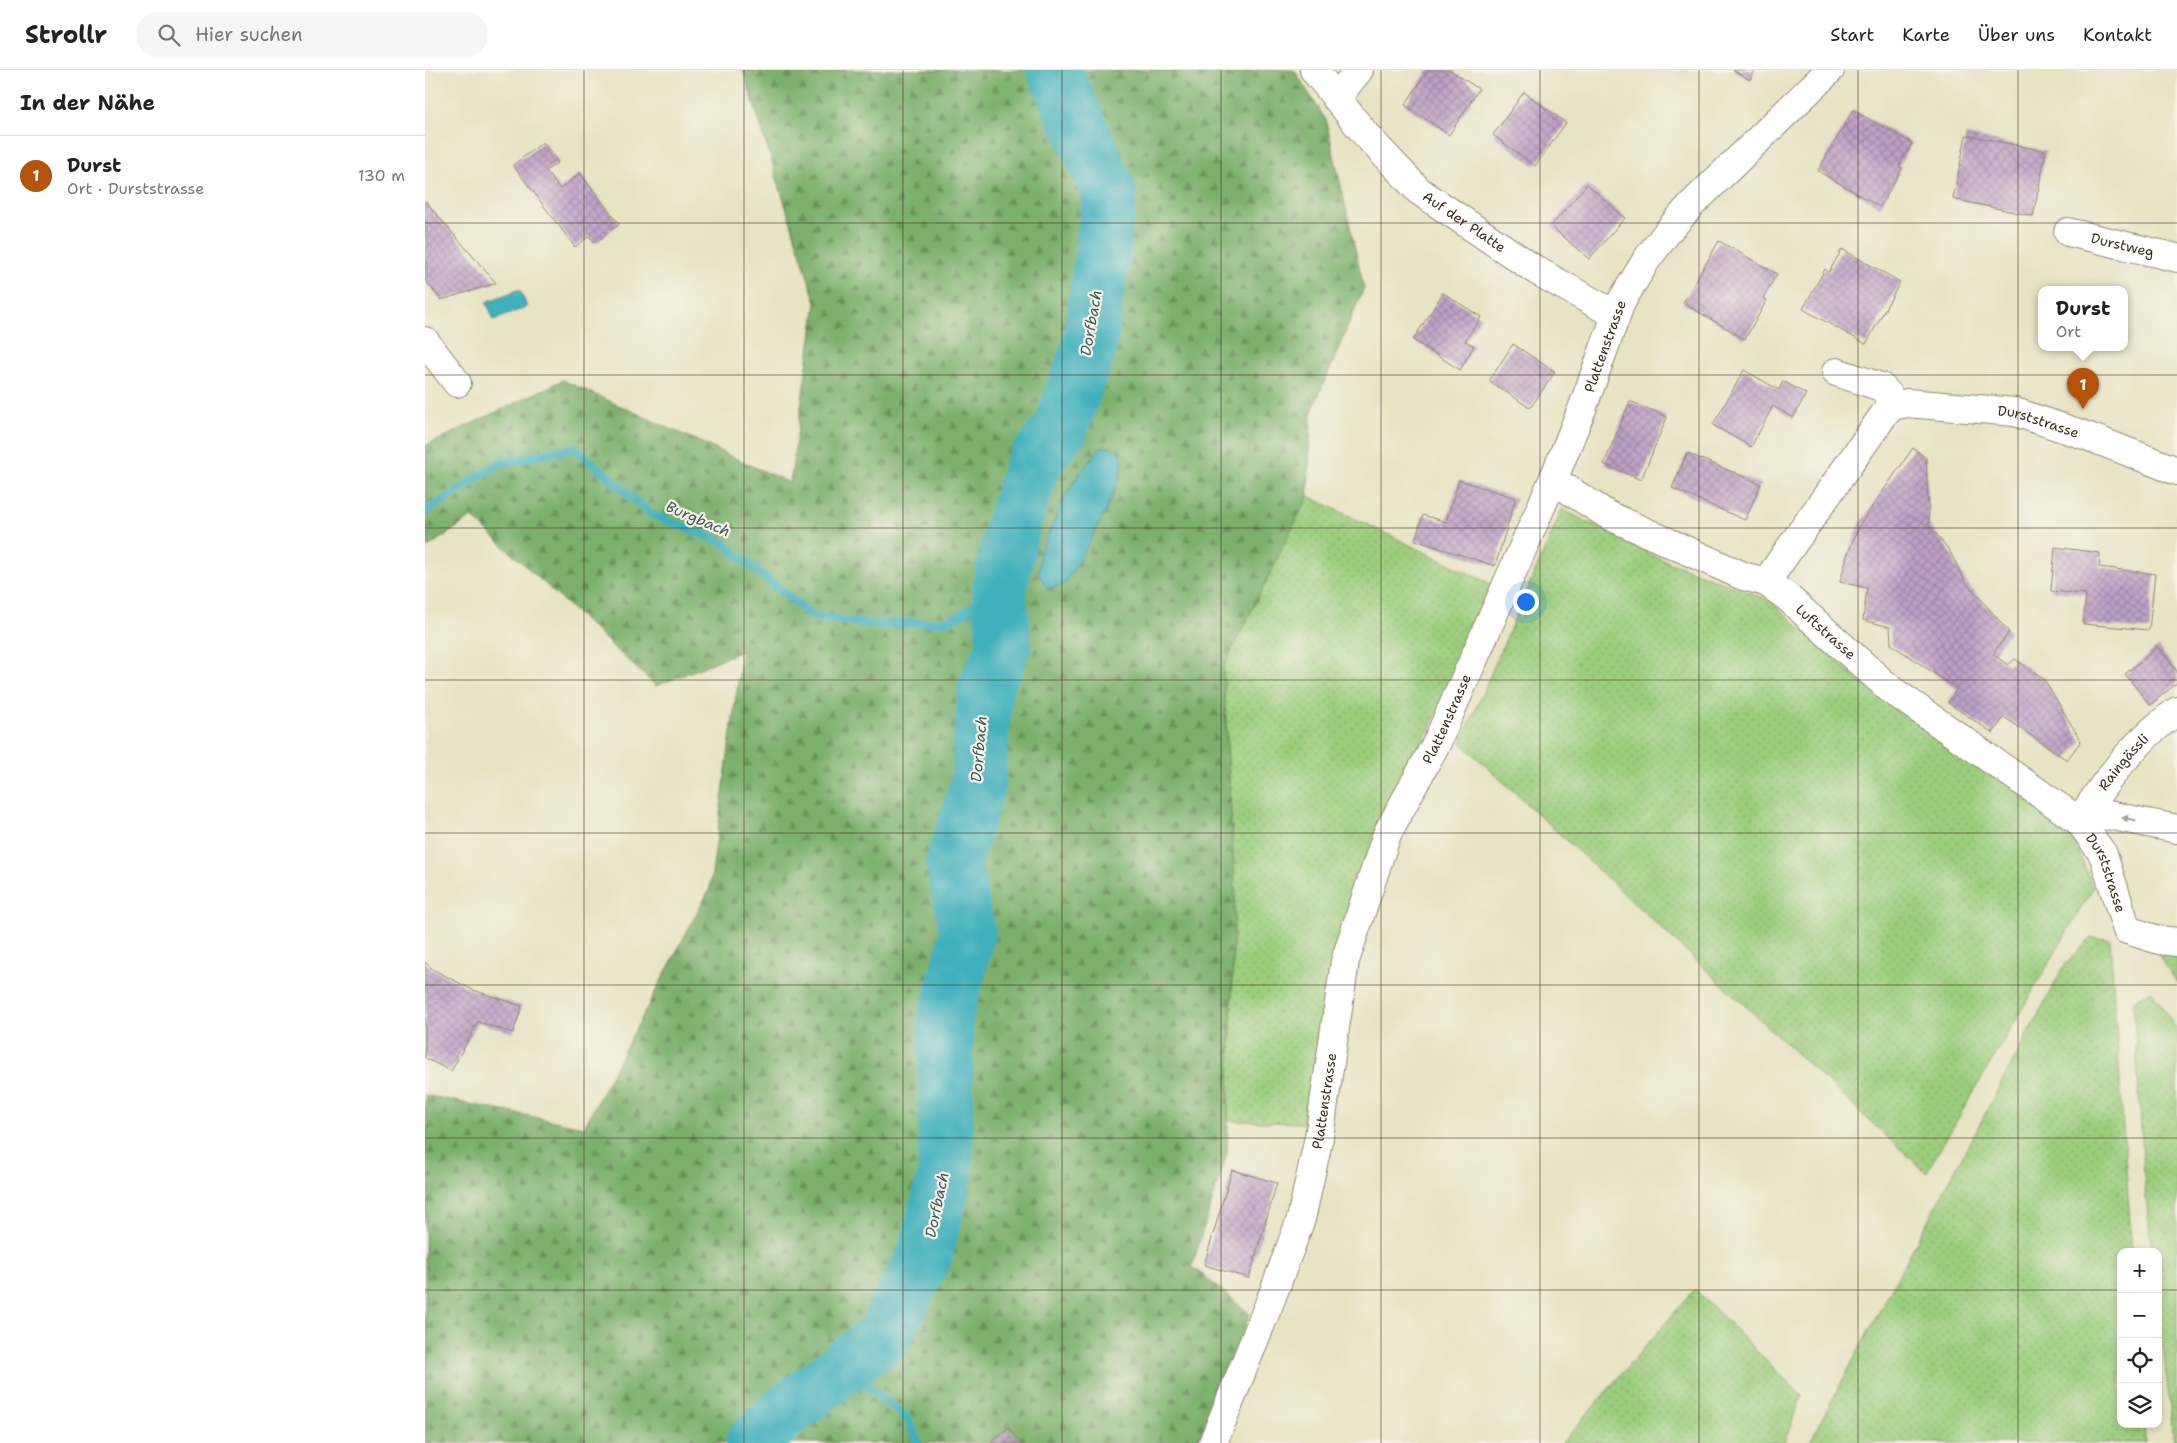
<!DOCTYPE html>
<html lang="de">
<head>
<meta charset="utf-8">
<style>
  :root { --surface:#fff; --page:#f6f6f6; --text:#222; --muted:#767676; --line:#e0e0e0; --accent:#b45309 }
  body { margin:0; font-family:"Shantell Sans",sans-serif; background:var(--page); color:var(--text) }
  .controls { position:absolute; right:15px; bottom:15px; display:grid; overflow:hidden; border-radius:10px; box-shadow:0 2px 8px #0003 }
  .controls button { width:45px; height:45px; display:grid; place-items:center; padding:0; border:0; border-bottom:1px solid var(--line); background:var(--surface); color:var(--text); font:25px sans-serif }
  .you { position:absolute; left:1100px; top:531px; width:18px; height:18px; margin:-12px; border:4px solid #fff; border-radius:50%; background:#1a73e8; box-shadow:0 0 0 8px #1a73e833 }
  .badge { display:grid; place-items:center; width:32px; height:32px; border-radius:50%; background:var(--accent); color:#fff; font-size:16px; font-weight:700 }
  .pin { position:absolute; translate:-50% -41px; filter:drop-shadow(0 1px 2px #0008) }
  .pin::after { content:''; position:absolute; top:26px; width:18px; height:15px; background:inherit; clip-path:polygon(0 0,100% 0,50% 100%) }
  .popup { position:absolute; left:1613px; top:216px; width:90px; height:65px; box-sizing:border-box; display:grid; place-content:center; border-radius:10px; background:var(--surface); filter:drop-shadow(0 1px 4px #0005); font-size:16px; white-space:nowrap; color:var(--muted) }
  .popup b { font-size:19px; color:var(--text) }
  .popup::after { content:''; position:absolute; left:50%; top:100%; margin-left:-10px; border:10px solid transparent; border-top-color:var(--surface) }
  .list { margin:0; padding:0; list-style:none }
  h2 { display:flex; justify-content:space-between; align-items:center; height:65px; margin:0; padding:0 20px; font-size:21px }
  h2 small { font-size:16px; font-weight:400; color:var(--muted) }
  .list li { display:grid; grid-template-columns:32px 1fr auto; gap:15px; align-items:center; box-sizing:border-box; height:80px; padding:0 20px; border-top:1px solid var(--line) }
  .list b { display:block; font-size:19px; white-space:nowrap }
  .list p { margin:0; font-size:16px; white-space:nowrap; color:var(--muted) }
  .list em { font-size:16px; font-style:normal; color:var(--muted) }
  .icon { flex:none; width:28px; height:28px; fill:none; stroke:currentColor; stroke-width:2; stroke-linecap:round; stroke-linejoin:round }
  .map { position:relative; flex:none; width:1752px; height:1373px; overflow:hidden }
  header { display:flex; align-items:center; gap:30px; box-sizing:border-box; height:70px; padding:0 25px; background:var(--surface); border-bottom:1px solid var(--line) }
  header strong { font-size:24px }
  nav { display:flex; gap:28px; margin-inline-start:auto; font-size:18px }
  .search { width:350px; height:45px; background:var(--page); display:flex; align-items:center; gap:12px; box-sizing:border-box; padding:0 18px; border-radius:20px; color:var(--muted); font-size:19px }
  main { display:flex }
  aside { flex:1; background:var(--surface) }
  .map>svg:first-child { display:block }
  .grass { fill:url(#grass-dots); stroke:#6b7c4e }
  .forest { fill:url(#forest-firs); stroke:#5c6d45 }
  .water { fill:#41b0bc; stroke:#3e6d6d }
  .lines { fill:none; stroke-linecap:round; stroke-linejoin:round }
  .stream { stroke:#41b0bc; stroke-width:9 }
  .river { stroke:#41b0bc; stroke-width:55 }
  .building { fill:url(#building-cross-hatch) }
  .minor-casing { stroke:#928670; stroke-width:30 }
  .minor { stroke:#fff; stroke-width:28 }
  .oneway { fill:#a79f9a }
  .grid { fill:none; stroke:#3b2a1e; stroke-width:1; stroke-opacity:0.55 }
  .labels { text-anchor:middle; dominant-baseline:central; stroke-width:4.5; stroke-linejoin:round; paint-order:stroke }
  .street-label { font-size:14px; fill:#3b2a1e; stroke:#f7f3e8 }
  .water-label { font-size:15px; font-style:italic; fill:#3d5955; stroke:#f7f3e8 }
</style>
</head>
<body>
<header>
<strong>Strollr</strong>
<div class="search"><svg class="icon" aria-label="search" viewBox="0 0 24 24"><circle cx="10" cy="10" r="6"/><path d="M15 15l6 6"/></svg>Hier suchen</div>
<nav><a>Start</a><a>Karte</a><a>Über uns</a><a>Kontakt</a></nav>
</header>
<main>
<aside>
<h2>In der Nähe<small></small></h2>
<ul class="list">
<li><span class="badge">1</span><div><b>Durst</b><p>Ort · Durststrasse</p></div><em>130 m</em></li>
</ul>
</aside>
<div class="map">
<svg width="1752" height="1373" viewBox="0 0 1752 1373">
  <defs>
    <pattern id="grass-dots" width="8" height="8" patternUnits="userSpaceOnUse" patternTransform="scale(1.25)"><rect width="8" height="8" fill="#9bcd7d"/><path d="M2 2h.1M6 6h.1" fill="none" stroke="#86b06c" stroke-width="1.8" stroke-linecap="round"/></pattern>
    <pattern id="forest-firs" width="22" height="20" patternUnits="userSpaceOnUse" patternTransform="scale(1.25)"><rect width="22" height="20" fill="#7cb06c"/><path d="M5 1l3.5 6h-7zM16 11l3.5 6h-7z" fill="#678f58"/></pattern>
    <pattern id="building-cross-hatch" width="8" height="8" patternUnits="userSpaceOnUse" patternTransform="scale(1.25)"><rect width="8" height="8" fill="#bda1c7"/><path d="M0 0l8 8M0 8l8-8" fill="none" stroke="#9b83a1"/></pattern>
  </defs>
  <rect width="100%" height="100%" fill="#f7f3e8"/>
  <filter id="ink" filterUnits="userSpaceOnUse"><feTurbulence type="fractalNoise" baseFrequency=".02" numOctaves="2"/><feDisplacementMap in="SourceGraphic" scale="10" xChannelSelector="R" yChannelSelector="G"/><feConvolveMatrix kernelMatrix="1 2 1 2 8 2 1 2 1" color-interpolation-filters="sRGB"/></filter>
  <filter id="wash" filterUnits="userSpaceOnUse"><feTurbulence type="fractalNoise" baseFrequency=".0096" numOctaves="4" result="noise"/><feDisplacementMap in="SourceGraphic" scale="20" xChannelSelector="R" yChannelSelector="G"/><feGaussianBlur stdDeviation="1.12" result="paint"/><feColorMatrix in="noise" values="0 0 0 0 0 0 0 0 0 0 0 0 0 0 0 0 0 1.4 0 .05"/><feComposite in="paint" operator="in"/></filter>
  <g filter="url(#wash)">
    <rect width="100%" height="100%" fill="#e8e3c3"/>
    <g class="grass">
      <path d="M 883,426 L 1070,516 L 1015,638 L 948,767 L 904,906 L 882,1053 L 803,1051 L 810,819 L 798,598 Z"/>
      <path d="M 1137,439 L 1233,488 L 1344,530 L 1440,616 L 1582,714 L 1647,766 L 1668,818 L 1501,1103 L 1036,673 Z"/>
      <path d="M 1666,868 L 1685,869 L 1707,1182 L 1696,1182 L 1696,1354 L 1719,1354 L 1720,1373 L 1384,1373 L 1639,896 Z"/>
      <path d="M 1733,884 L 1752,884 L 1752,913 Z"/>
      <path d="M 1727,921 L 1752,960 L 1752,1373 L 1749,1373 L 1733,1234 L 1733,1182 L 1727,1182 L 1720,1119 L 1708,931 Z"/>
      <path d="M 1270,1219 L 1377,1326 L 1359,1373 L 1137,1373 Z"/>
    </g>
    <path class="forest" d="M 318,0 L 869,0 L 901,50 L 939,218 L 886,344 L 883,426 L 798,598 L 810,819 L 802,1084 L 767,1196 L 825,1244 L 773,1373 L 0,1373 L 0,1025 L 159,1057 L 285,818 L 317,581 L 231,616 L 47,447 L 0,479 L 0,376 L 138,310 L 365,413 L 391,233 Z"/>
    <g class="water">
      <path d="M 95,219 L 102,237 L 69,250 L 61,232 Z"/>
      <path d="M 676,377 L 687,377 L 697,384 C 704,408 654,491 640,514 L 622,519 L 613,503 L 615,481 L 641,425 L 654,404 Z"/>
    </g>
    <g class="lines">
      <g class="stream">
        <path d="M 0,442 L 75,393 L 150,378 L 226,444 L 297,472 L 387,546 L 449,555 L 524,551 L 574,523"/>
        <path d="M 419,1297 L 482,1348 L 493,1373"/>
      </g>
      <path class="river" d="M 328,1373 L 359,1343 L 458,1267 L 500,1185 L 520,1105 L 521,946 L 543,863 L 528,793 L 553,714 L 560,619 L 579,576 L 574,523 L 586,462 L 608,394 L 635,359 L 665,275 L 685,124 L 629,0"/>
    </g>
    <g id="blocks">
      <g class="building">
        <path d="M 1003,0 L 1025,0 L 1054,19 L 1024,65 L 980,35 Z"/>
        <path d="M 1308,0 L 1330,0 L 1325,10 Z"/>
        <path d="M 1099,22 L 1141,53 L 1110,96 L 1068,65 Z"/>
        <path d="M 1428,40 L 1487,73 L 1474,96 L 1477,98 L 1455,137 L 1393,101 Z"/>
        <path d="M 1541,65 L 1621,81 L 1608,146 L 1528,129 Z"/>
        <path d="M 118,72 L 133,92 L 121,101 L 135,119 L 155,103 L 194,154 L 170,173 L 164,166 L 150,177 L 88,95 Z"/>
        <path d="M 1162,114 L 1200,148 L 1164,189 L 1126,156 Z"/>
        <path d="M 0,131 L 71,213 L 16,230 L 0,210 Z"/>
        <path d="M 1294,171 L 1352,204 L 1338,228 L 1342,230 L 1320,269 L 1258,233 Z"/>
        <path d="M 1417,179 L 1475,212 L 1441,274 L 1378,239 L 1400,199 L 1404,202 Z"/>
        <path d="M 1018,223 L 1056,247 L 1040,271 L 1049,276 L 1035,300 L 988,270 Z"/>
        <path d="M 1088,274 L 1130,302 L 1105,338 L 1064,311 Z"/>
        <path d="M 1319,300 L 1354,320 L 1358,311 L 1381,324 L 1368,348 L 1348,336 L 1326,377 L 1288,355 Z"/>
        <path d="M 1205,331 L 1242,347 L 1216,410 L 1179,394 Z"/>
        <path d="M 1488,378 L 1501,388 L 1504,455 L 1524,480 L 1540,511 L 1584,562 L 1568,584 L 1583,595 L 1590,589 L 1619,609 L 1656,671 L 1642,690 L 1579,647 L 1568,663 L 1523,633 L 1532,619 L 1466,574 L 1465,557 L 1438,550 L 1442,518 L 1415,512 L 1423,483 L 1435,454 Z"/>
        <path d="M 1262,383 L 1336,414 L 1320,450 L 1247,418 Z"/>
        <path d="M 1034,410 L 1091,428 L 1070,496 L 990,470 L 998,445 L 1021,452 Z"/>
        <path d="M 1630,477 L 1675,483 L 1674,497 L 1730,504 L 1724,560 L 1658,554 L 1661,524 L 1626,521 Z"/>
        <path d="M 1733,577 L 1752,601 L 1752,613 L 1725,635 L 1700,604 Z"/>
        <path d="M 0,892 L 9,900 L 48,920 L 97,936 L 88,963 L 53,952 L 26,1001 L 0,988 Z"/>
        <path d="M 807,1100 L 852,1113 L 824,1208 L 779,1195 Z"/>
        <path d="M 583,1358 L 596,1373 L 566,1373 Z"/>
      </g>
    </g>
  </g>
  <g filter="url(#ink)">
    <use href="#blocks" fill-opacity="0" stroke="#928670" stroke-width="1"/>
    <g class="lines">
      <defs>
        <g id="minor">
          <path id="s1" d="M 889,0 L 941,65 L 994,121 L 1112,201 L 1191,245"/>
          <path d="M 911,28 L 934,0"/>
          <path id="s2" d="M 1643,162 L 1752,188"/>
          <path d="M 0,271 L 32,313"/>
          <path d="M 1411,302 L 1456,317 L 1463,324 L 1467,336"/>
          <path id="s3" d="M 1128,410 L 1183,445 L 1318,506 L 1341,512 L 1361,526 L 1465,619 L 1654,751 L 1678,784 L 1702,860 L 1734,870 L 1752,872"/>
          <path id="s4" d="M 1341,512 L 1458,346 L 1467,336 L 1482,333 L 1590,342 L 1662,366 L 1752,401"/>
          <path id="s5" d="M 1654,751 C 1682,709 1710,670 1752,641"/>
          <path d="M 1654,751 L 1683,745 L 1752,759"/>
          <path id="s6" d="M 788,1373 L 846,1229 L 876,1149 L 894,1067 L 920,891 L 962,764 L 1012,672 L 1128,410 L 1157,339 L 1196,232 L 1222,189 L 1244,160 L 1267,134 L 1405,0"/>
        </g>
      </defs>
      <use href="#minor" class="minor-casing"/>
      <use href="#minor" class="minor"/>
    </g>
    <defs><path id="oneway-solid" d="M-6-.8H1V-3.2L6.5 0L1 3.2V.8H-6Z" transform="scale(1.25)"/></defs>
    <use class="oneway" href="#oneway-solid" transform="translate(1704 749) rotate(-169)"/>
  </g>
  <path class="grid" d="M 159,0 L 159,1373M 319,0 L 319,1373M 478,0 L 478,1373M 637,0 L 637,1373M 796,0 L 796,1373M 956,0 L 956,1373M 1115,0 L 1115,1373M 1274,0 L 1274,1373M 1433,0 L 1433,1373M 1593,0 L 1593,1373M 0,153 L 1752,153M 0,305 L 1752,305M 0,458 L 1752,458M 0,610 L 1752,610M 0,763 L 1752,763M 0,915 L 1752,915M 0,1068 L 1752,1068M 0,1220 L 1696,1220M 1733,1220 L 1752,1220"/>
  <g class="labels">
    <g class="street-label">
      <text stroke="none"><textPath href="#s1" startOffset="215">Auf der Platte</textPath></text>
      <text stroke="none"><textPath href="#s2" startOffset="56">Durstweg</textPath></text>
      <text stroke="none"><textPath href="#s6" startOffset="1171">Plattenstrasse</textPath></text>
      <text stroke="none"><textPath href="#s4" startOffset="365">Durststrasse</textPath></text>
      <text stroke="none"><textPath href="#s3" startOffset="315">Luftstrasse</textPath></text>
      <text stroke="none"><textPath href="#s6" startOffset="766">Plattenstrasse</textPath></text>
      <text stroke="none"><textPath href="#s5" startOffset="74">Raingässli</textPath></text>
      <text stroke="none"><textPath href="#s3" startOffset="691">Durststrasse</textPath></text>
      <text stroke="none"><textPath href="#s6" startOffset="361">Plattenstrasse</textPath></text>
    </g>
    <g class="water-label">
      <text transform="translate(666 253) rotate(-80)">Dorfbach</text>
      <text transform="translate(273 449) rotate(23)">Burgbach</text>
      <text transform="translate(554 679) rotate(-85)">Dorfbach</text>
      <text transform="translate(512 1135) rotate(-78)">Dorfbach</text>
    </g>
  </g>
</svg>
<div class="controls">
<button>+</button>
<button>−</button>
<button><svg class="icon" aria-label="locate" viewBox="0 0 24 24"><circle cx="12" cy="12" r="6"/><path d="M12 2v4M12 18v4M2 12h4M18 12h4"/></svg></button>
<button><svg class="icon" aria-label="layers" viewBox="0 0 24 24"><path d="M12 4l9 5-9 5-9-5zM3 14l9 5 9-5"/></svg></button>
</div>
<div class="you"></div>
<div class="pin badge" style="left:1658px;top:339px">1</div>
<div class="popup"><b>Durst</b>Ort</div>
</div>
</main>
</body>
</html>
